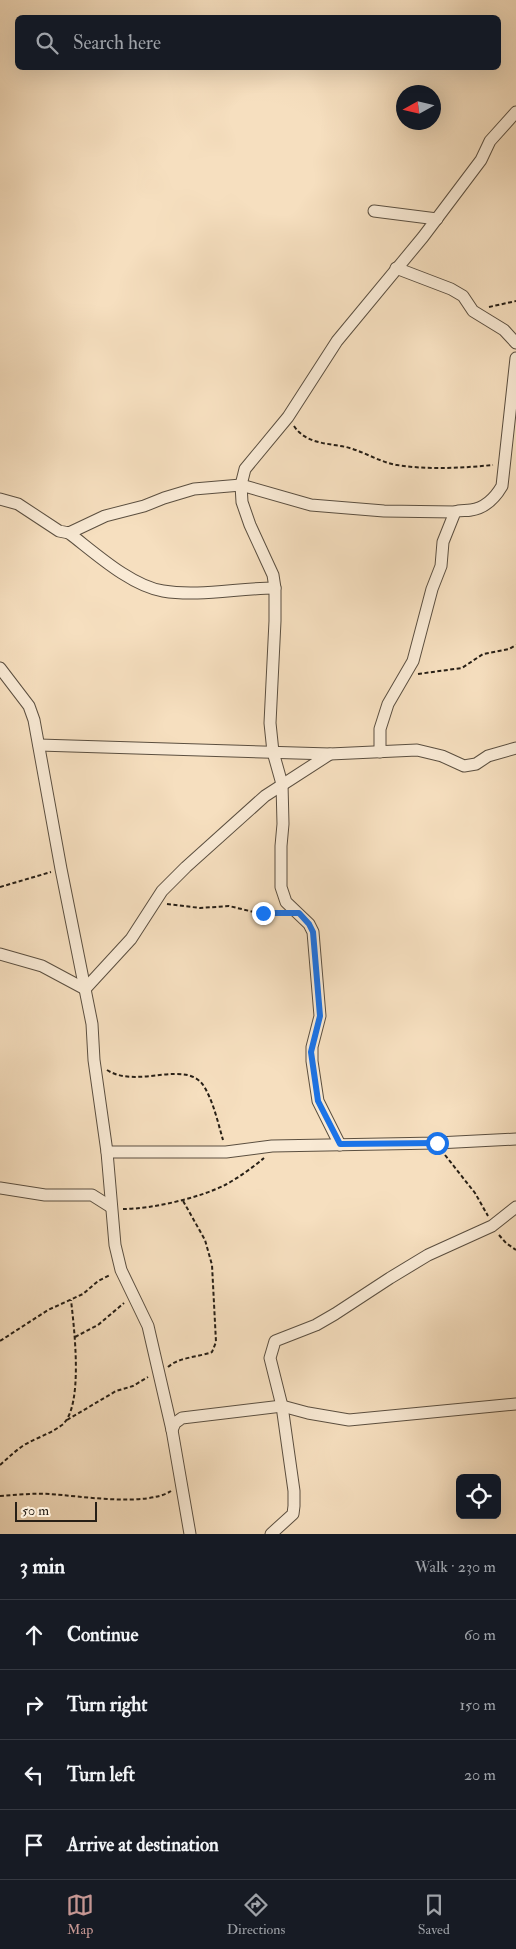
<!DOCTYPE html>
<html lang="en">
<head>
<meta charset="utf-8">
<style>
  :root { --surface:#171b24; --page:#242831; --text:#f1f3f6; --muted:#9ea1a6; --line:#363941; --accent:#c59692 }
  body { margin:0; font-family:"IM FELL Double Pica",serif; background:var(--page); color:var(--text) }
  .controls { position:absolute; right:15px; bottom:15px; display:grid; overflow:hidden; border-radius:8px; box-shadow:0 5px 20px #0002 }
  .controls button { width:45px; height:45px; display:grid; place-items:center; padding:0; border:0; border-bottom:1px solid var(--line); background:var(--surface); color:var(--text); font:25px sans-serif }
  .compass { position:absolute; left:396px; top:85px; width:45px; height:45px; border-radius:50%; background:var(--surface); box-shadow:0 5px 20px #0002; rotate:262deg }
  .scale { position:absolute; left:15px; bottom:12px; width:82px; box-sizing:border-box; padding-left:5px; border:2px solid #271f16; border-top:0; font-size:14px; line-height:18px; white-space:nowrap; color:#271f16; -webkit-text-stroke:4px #f9ead5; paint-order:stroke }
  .stop { position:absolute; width:15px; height:15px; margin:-11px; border:4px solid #1a73e8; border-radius:50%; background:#fff }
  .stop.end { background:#1a73e8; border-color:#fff; box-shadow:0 1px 5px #0008 }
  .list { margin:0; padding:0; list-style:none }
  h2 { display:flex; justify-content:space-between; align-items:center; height:65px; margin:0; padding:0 20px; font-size:21px }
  h2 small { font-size:16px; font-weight:400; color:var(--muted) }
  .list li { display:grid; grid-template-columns:32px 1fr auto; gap:15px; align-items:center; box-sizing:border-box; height:70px; padding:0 20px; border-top:1px solid var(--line) }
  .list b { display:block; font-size:19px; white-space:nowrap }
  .list em { font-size:16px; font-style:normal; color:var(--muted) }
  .icon { flex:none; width:28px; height:28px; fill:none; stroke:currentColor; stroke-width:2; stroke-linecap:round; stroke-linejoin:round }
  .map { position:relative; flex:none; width:516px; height:1534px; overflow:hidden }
  .search { position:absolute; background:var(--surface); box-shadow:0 5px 20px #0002; left:15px; right:15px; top:15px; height:55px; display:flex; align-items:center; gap:12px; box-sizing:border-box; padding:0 18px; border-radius:8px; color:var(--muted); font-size:19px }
  .sheet { height:345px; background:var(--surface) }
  nav { display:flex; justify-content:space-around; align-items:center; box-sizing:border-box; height:70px; border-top:1px solid var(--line); background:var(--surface); font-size:14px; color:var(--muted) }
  nav a { display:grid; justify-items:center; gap:2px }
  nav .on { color:var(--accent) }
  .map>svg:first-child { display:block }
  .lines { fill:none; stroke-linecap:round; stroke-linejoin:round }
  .minor-casing { stroke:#5b4f40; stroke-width:13 }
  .path { stroke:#271f16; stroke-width:2; stroke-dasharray:4 2.5; stroke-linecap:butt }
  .minor { stroke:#f9ead5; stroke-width:11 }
  .route { stroke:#1a73e8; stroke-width:6 }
</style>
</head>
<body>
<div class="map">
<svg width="516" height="1534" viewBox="0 0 516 1534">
  <rect width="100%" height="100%" fill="#f6dfbf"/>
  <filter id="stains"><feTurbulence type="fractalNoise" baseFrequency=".004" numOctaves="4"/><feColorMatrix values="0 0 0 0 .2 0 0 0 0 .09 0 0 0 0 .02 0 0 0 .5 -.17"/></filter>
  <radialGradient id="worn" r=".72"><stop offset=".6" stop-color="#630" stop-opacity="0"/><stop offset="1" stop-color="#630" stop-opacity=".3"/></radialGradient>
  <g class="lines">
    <defs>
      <g id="minor">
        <path d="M 374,211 L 437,219"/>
        <path d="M 396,268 L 451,289 L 463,296 L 473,311 L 504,330 L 516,343"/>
        <path d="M 0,499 L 18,504 L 59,531 L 69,533 L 105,516 L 144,506 L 164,498 L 194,489 L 241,485 L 311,505 L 384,511 L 455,512"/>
        <path d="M 69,533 C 95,553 131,586 163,591 C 198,597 239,588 275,588"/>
        <path d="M 0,668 L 29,706 L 34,720 L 61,869 L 92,1024 L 94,1060 L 107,1152 L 115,1245 L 121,1270 L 148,1326 L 172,1430 L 190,1534"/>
        <path d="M 39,745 L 330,754 L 417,750 L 442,756 L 464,766 L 476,764 L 488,756 L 516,748"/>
        <path d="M 380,752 L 380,729 L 388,704 L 413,661 L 432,589 L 441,566 L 443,542 L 455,512 C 460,510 465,511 471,510 C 485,508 495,498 502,486 L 516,358"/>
        <path d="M 0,954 L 42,966 L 85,989 L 131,939 L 162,891 L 186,867 L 265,796 L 330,754"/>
        <path d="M 340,1145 L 318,1101 L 312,1061 L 312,1047 L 320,1016 L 313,932 L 309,924 L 286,902 L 281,887 L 281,846 L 283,824 L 282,784 L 273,752 L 270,723 L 275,621 L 275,588 L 273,575 L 250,525 L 242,502 L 241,485 L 245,469 L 288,417 L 337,341 L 423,237 L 481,160 L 490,141 L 516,112"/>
        <path d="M 107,1152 L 226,1152 L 272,1146 L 437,1143 L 516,1139"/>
        <path d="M 0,1188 L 45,1195 L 92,1195 L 111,1207"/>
        <path d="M 172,1430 L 175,1423 L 182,1418 L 282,1406 L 308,1413 L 349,1420 L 516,1404"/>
        <path d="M 271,1534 L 293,1514 L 294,1506 L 294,1491 L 282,1406 L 270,1358 L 275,1341 L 316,1325 L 335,1314 L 390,1278 L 428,1255 L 492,1226 L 516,1207"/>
      </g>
    </defs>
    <use href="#minor" class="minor-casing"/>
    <g class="path">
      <path d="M 489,307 L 516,301"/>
      <path d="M 294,426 C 306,444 327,443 346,447 C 363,451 379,462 397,465 C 428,470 462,468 493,465"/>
      <path d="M 418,674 L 462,668 L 483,654 L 509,649 L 516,645"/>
      <path d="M 0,887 L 51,872"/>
      <path d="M 167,904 L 200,908 L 229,906 L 258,913 L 281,913"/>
      <path d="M 107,1070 C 138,1090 188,1057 205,1088 C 214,1104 218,1123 223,1140"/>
      <path d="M 445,1155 L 475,1193 L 488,1216"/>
      <path d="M 123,1209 C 152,1209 199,1198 225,1185 C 238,1178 252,1168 264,1158"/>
      <path d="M 499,1235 L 506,1243 L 516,1250"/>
      <path d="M 75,1337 L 98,1325 L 124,1303"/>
      <path d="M 0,1341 L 48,1310 L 83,1294 L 98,1281 L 110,1275"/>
      <path d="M 168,1367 C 179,1357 199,1357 212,1352 L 216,1342 L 212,1265 L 205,1240 L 182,1199"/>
      <path d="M 67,1420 L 116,1391 L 133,1386 L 148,1377"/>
      <path d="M 0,1465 C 8,1458 15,1451 24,1445 C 36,1438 50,1434 62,1425 C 84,1407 74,1327 71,1300"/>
      <path d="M 0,1496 C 16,1495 33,1493 50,1494 C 80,1496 146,1507 171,1491"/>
    </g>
    <use href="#minor" class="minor"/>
  </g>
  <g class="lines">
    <path class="route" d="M 263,913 L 299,913 L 309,924 L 313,932 L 320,1016 L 311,1052 L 318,1101 L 340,1144 L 437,1143"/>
  </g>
  <rect width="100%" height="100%" filter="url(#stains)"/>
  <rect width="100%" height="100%" fill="url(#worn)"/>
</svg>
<div class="controls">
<button><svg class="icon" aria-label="locate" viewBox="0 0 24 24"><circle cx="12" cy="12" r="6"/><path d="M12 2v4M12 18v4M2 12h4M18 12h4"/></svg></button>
</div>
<svg class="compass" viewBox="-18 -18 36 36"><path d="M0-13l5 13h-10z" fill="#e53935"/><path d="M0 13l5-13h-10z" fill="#9ea1a6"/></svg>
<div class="scale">50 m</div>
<div class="stop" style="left:437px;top:1143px"></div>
<div class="stop end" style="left:263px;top:913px"></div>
<div class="search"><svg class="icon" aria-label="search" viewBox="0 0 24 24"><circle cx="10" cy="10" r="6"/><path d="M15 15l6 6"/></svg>Search here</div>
</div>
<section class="sheet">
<h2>3 min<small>Walk · 230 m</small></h2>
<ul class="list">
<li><svg class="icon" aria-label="ahead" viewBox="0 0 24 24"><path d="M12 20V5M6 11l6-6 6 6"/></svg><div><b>Continue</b></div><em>60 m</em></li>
<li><svg class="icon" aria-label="right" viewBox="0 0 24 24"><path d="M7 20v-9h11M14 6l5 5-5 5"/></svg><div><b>Turn right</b></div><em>150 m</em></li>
<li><svg class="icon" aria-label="left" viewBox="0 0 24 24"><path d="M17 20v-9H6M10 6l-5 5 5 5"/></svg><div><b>Turn left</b></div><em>20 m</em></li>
<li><svg class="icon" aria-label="arrive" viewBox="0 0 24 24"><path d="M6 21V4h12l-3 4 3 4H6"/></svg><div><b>Arrive at destination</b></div></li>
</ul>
</section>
<nav>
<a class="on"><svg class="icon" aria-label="map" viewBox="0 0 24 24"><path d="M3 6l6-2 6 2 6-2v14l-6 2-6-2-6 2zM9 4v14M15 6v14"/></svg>Map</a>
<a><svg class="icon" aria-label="directions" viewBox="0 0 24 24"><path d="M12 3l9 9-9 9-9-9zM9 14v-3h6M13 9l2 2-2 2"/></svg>Directions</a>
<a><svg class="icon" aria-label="saved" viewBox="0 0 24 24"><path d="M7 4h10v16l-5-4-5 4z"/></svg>Saved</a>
</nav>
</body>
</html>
